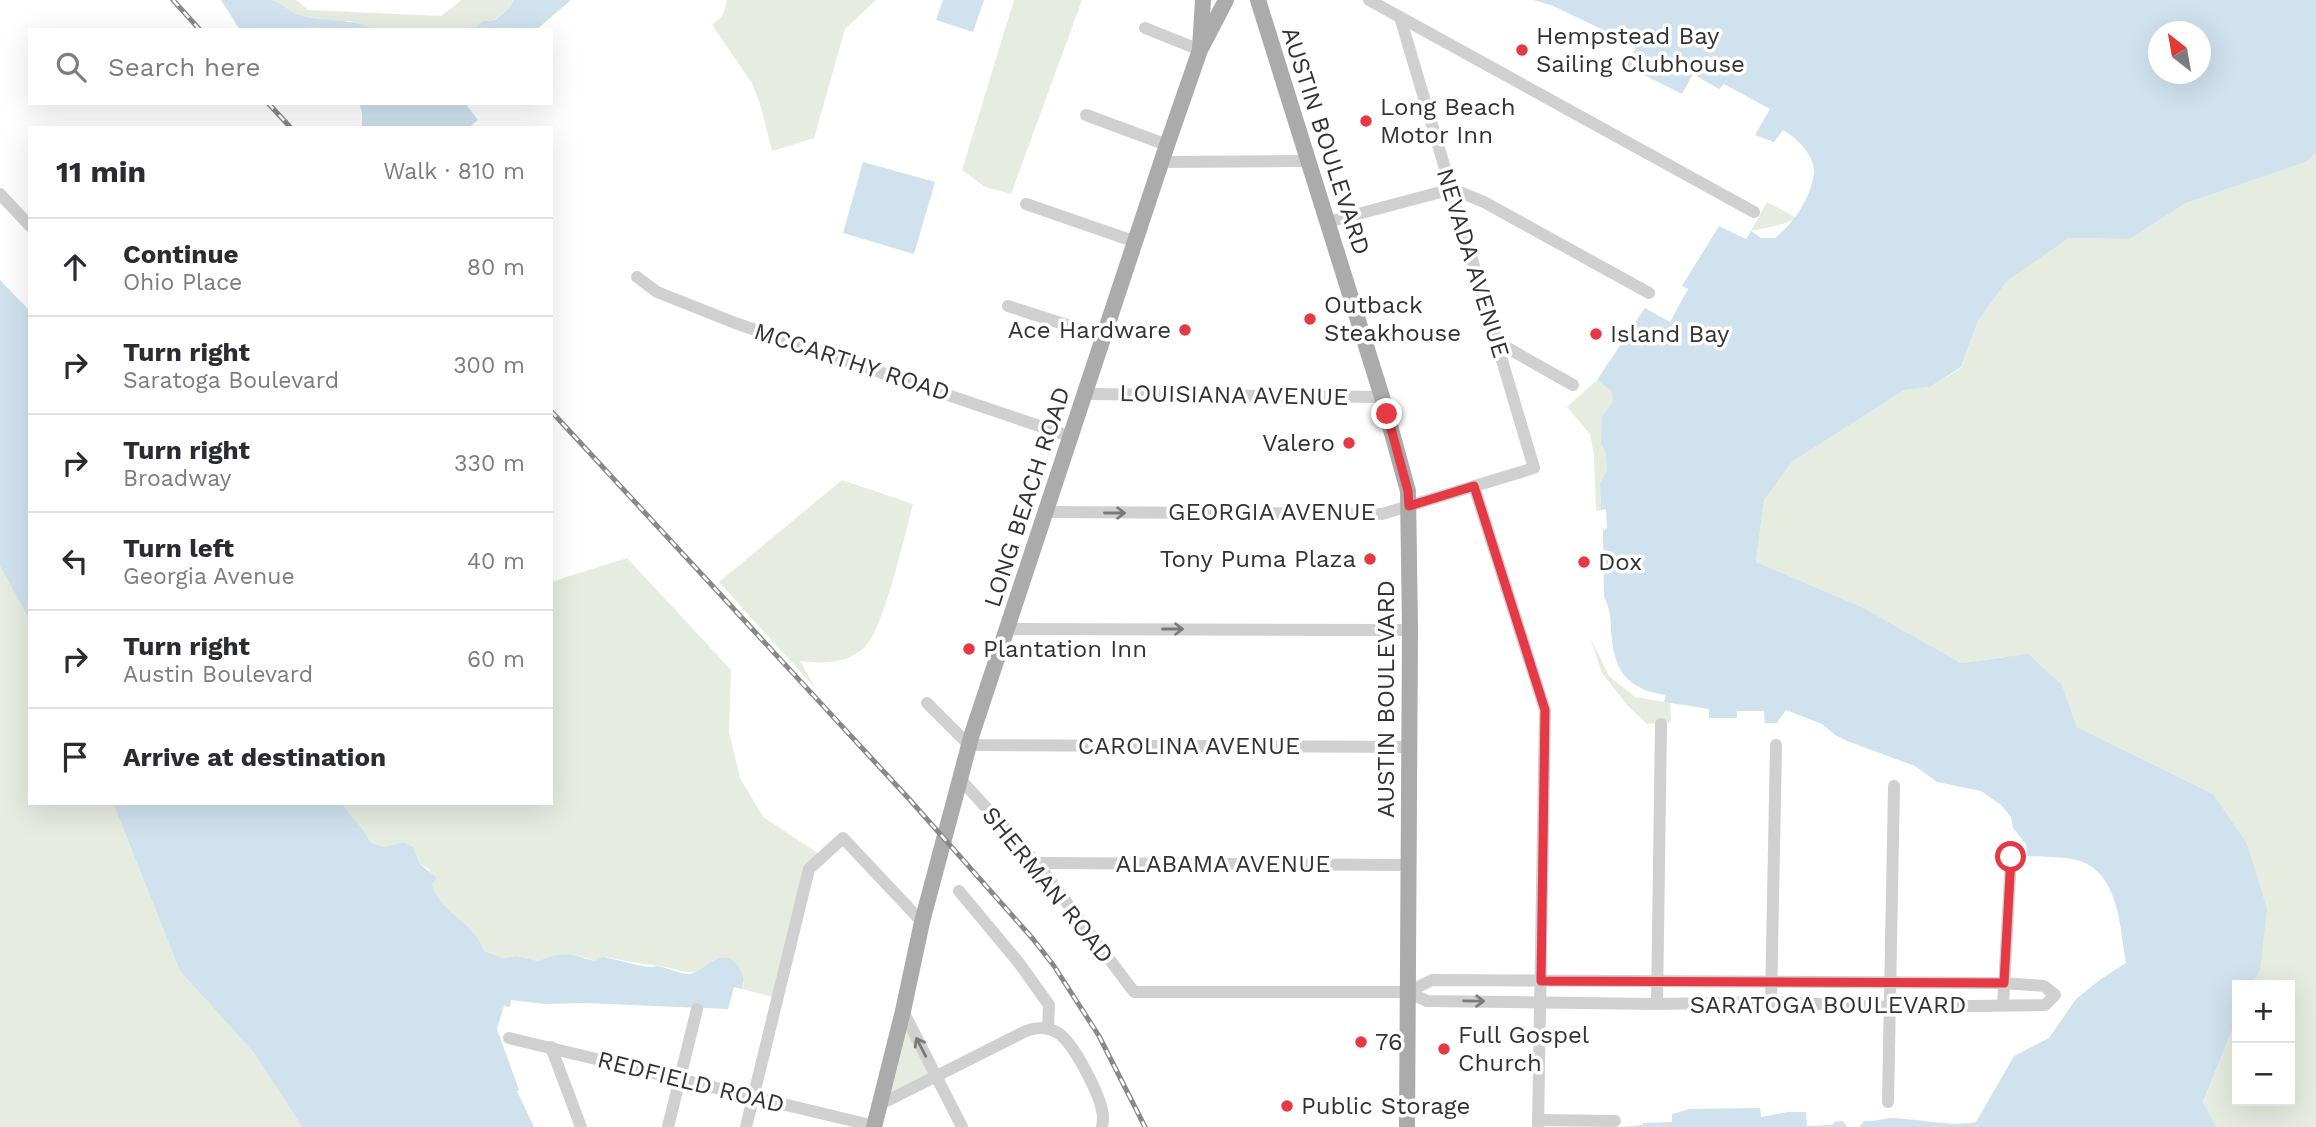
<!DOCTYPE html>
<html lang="en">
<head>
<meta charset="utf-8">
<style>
  :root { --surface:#fff; --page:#f2f2f3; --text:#2b2b33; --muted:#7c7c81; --line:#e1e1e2 }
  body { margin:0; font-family:"Work Sans",sans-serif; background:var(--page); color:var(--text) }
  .controls { position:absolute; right:21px; bottom:21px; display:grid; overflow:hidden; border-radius:0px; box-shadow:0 7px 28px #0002 }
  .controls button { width:63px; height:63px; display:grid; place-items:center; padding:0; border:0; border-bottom:2px solid var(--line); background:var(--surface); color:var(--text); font:35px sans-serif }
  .compass { position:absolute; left:2148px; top:21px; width:63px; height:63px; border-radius:50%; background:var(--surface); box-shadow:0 7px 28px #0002; rotate:329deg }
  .stop { position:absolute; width:21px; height:21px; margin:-16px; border:5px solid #e63946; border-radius:50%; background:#fff }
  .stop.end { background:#e63946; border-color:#fff; box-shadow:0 2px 7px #0008 }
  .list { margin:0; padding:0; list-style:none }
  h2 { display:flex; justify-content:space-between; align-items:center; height:91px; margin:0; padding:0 28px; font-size:30px }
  h2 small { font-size:23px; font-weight:400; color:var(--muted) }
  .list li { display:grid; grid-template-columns:46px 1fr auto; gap:21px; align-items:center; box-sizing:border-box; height:98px; padding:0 28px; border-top:2px solid var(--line) }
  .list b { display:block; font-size:26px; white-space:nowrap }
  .list p { margin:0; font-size:23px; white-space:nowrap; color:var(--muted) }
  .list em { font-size:23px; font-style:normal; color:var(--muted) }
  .icon { flex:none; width:38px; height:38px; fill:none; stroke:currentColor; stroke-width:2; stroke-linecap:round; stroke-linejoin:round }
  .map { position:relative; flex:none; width:2316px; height:1127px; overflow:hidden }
  .search { position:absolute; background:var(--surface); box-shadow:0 7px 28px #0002; left:28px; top:28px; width:525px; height:77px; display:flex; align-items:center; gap:18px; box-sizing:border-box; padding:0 24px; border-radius:0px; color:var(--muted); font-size:26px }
  .panel { position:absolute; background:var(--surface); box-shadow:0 7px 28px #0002; left:28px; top:126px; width:525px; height:679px; border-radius:0px }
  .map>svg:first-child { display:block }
  .green { fill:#e6ecdf }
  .water { fill:#cfe2ee; fill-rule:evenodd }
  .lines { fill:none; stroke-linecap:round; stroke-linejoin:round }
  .minor { stroke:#d0d0d0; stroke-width:12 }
  .major { stroke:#ababab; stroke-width:16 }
  .rail-casing { stroke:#888; stroke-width:5 }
  .rail { stroke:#fff; stroke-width:2.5; stroke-dasharray:8; stroke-linecap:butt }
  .oneway { stroke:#7a7a7a }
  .route { stroke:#e63946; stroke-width:9 }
  .poi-dot { fill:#e63946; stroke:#fff; stroke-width:2.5 }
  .labels { text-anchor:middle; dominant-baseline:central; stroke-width:7; stroke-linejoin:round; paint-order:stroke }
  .poi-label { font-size:24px; fill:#333; stroke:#fff; text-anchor:start }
  .street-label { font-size:24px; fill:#333; stroke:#fff }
</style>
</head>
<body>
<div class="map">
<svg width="2316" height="1127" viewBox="0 0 2316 1127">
  <rect width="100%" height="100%" fill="#fff"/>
  <g class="green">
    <path d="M 272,0 L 296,0 L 308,10 L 441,16 L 462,0 L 514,0 L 508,9 L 494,20 L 482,21 L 471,30 L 375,30 L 350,21 L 325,21 L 300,15 L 284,9 Z"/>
    <path d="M 727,0 L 876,0 L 845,29 L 814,138 L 772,151 L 761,107 L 752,83 L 712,25 L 723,15 Z"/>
    <path d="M 1014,0 L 1082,0 L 1011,194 L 985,187 L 962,170 Z"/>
    <path d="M 2316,153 L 2316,1127 L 2216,1127 L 2203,1103 L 2237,1018 L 2237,1101 L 2290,1101 L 2290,985 L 2252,985 L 2260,970 L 2213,794 L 2077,727 L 2062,685 L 2003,657 L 1961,663 L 1864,608 L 1756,562 L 1764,500 L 1792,462 L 1904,390 L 1930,387 L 1961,368 L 1978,321 L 2007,281 L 2069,238 L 2130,239 L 2186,203 L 2306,162 Z"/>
    <path d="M 1767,202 L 1797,218 L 1780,225 L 1751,231 Z"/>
    <path d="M 1597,380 L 1613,391 L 1613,402 L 1605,450 L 1607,470 L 1600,483 L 1601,510 L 1596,511 L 1594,455 L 1590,434 L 1567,407 Z"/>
    <path d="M 842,480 L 913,504 C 905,534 884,628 865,647 C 846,665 823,663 800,661 L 816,689 L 719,582 Z"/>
    <path d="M 627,558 L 731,670 L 729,732 L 740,778 L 763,817 L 822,856 L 809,869 L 777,998 L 742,989 L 744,983 L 715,959 C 693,982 684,969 659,966 C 641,964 622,960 604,957 C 593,964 588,957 577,956 C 563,954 550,955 538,961 L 516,956 L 503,958 L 484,951 C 477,924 444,917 434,892 C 431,885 431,877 429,869 L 420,864 L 413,847 L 404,842 L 384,847 L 370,842 C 363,827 350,818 342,803 L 551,803 L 551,582 Z"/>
    <path d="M 0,566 L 30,621 L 30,803 L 113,803 L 180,971 L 254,1053 L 302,1127 L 0,1127 Z"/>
    <path d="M 1590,637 L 1609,676 L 1635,697 L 1670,703 L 1671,722 L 1647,724 L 1628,706 L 1602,673 Z"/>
    <path d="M 903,1018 L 933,1075 L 883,1099 Z"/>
  </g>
  <g class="water">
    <path d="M 221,0 C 236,0 256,0 271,0 C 280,2 289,12 300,15 C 325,23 351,17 375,30 L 240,30 Z"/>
    <path d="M 514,0 L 571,0 L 536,30 L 471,30 L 482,21 L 495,20 L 508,9 Z"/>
    <path d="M 943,0 L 984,0 L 973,32 L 936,20 Z"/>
    <path d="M 1533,0 L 2316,0 L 2316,153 L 2306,162 L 2186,203 L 2130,239 L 2069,238 L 2007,281 L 1978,321 L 1961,367 L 1930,387 L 1904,390 L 1792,462 L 1764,500 L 1756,562 L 1864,608 L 1961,663 L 2028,654 L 2062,685 L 2077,727 L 2213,794 L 2247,844 L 2267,909 L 2260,970 L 2252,985 L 2237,985 L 2237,1018 L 2203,1102 L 2216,1127 L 1855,1127 L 1859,1127 L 1864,1121 C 1876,1122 1883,1118 1892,1118 C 1919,1119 1949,1127 1976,1122 L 2014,1056 L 2049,1038 L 2076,999 L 2101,979 L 2126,963 C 2120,928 2119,870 2076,860 C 2061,856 2042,857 2027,856 L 2026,844 L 2013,828 L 2011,817 L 2001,805 L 1981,791 L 1937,782 L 1915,766 L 1847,741 L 1835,735 L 1822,724 L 1786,710 L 1777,723 L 1765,723 L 1764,711 L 1737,711 L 1737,718 L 1709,718 L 1709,709 L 1664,702 L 1666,695 C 1633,690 1616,676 1612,641 C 1610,625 1612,611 1604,597 L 1603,530 L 1607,528 L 1606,509 L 1601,510 L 1600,483 L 1607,470 L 1605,450 L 1601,444 L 1602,417 L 1613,402 L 1612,391 L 1597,380 L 1645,308 L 1670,322 L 1688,289 L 1682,286 L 1719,226 L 1746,239 L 1751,231 L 1761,238 L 1775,238 C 1794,223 1811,198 1814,173 C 1816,157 1796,137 1783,130 L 1774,142 L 1755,135 L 1770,109 L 1724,84 L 1719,89 L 1693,74 L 1682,94 L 1626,66 L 1637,46 L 1551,5 ZM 2158,32 L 2200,32 L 2200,74 L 2158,74 Z"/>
    <path d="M 359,103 L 465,103 L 478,120 L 468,128 L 360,128 L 362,125 L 362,112 Z"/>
    <path d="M 863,162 L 935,182 L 914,254 L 843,233 Z"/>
    <path d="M 0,280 L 30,311 L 30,621 L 0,566 Z"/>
    <path d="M 113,803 L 342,803 C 351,818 362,825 370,842 L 384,847 L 404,842 L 413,847 L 420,864 L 437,878 L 432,884 C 439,914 476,922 484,951 L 503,958 L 516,956 L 538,961 C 551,955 563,953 577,956 C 587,958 593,964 603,957 C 618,960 638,966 651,967 C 662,967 652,965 662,967 C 670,969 680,974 688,974 C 703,973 713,954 727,958 C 740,962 746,978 742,989 L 734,987 L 728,1009 L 584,1003 L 544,1004 L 511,1000 L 510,1007 L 504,1006 L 497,1029 L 519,1090 L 517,1091 L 534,1127 L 302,1127 L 254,1053 L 180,971 Z"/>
    <path d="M 1760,1108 L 1761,1117 L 1788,1112 L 1806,1112 L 1807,1126 L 1832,1125 L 1835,1122 L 1843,1121 L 1847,1127 L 1620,1127 L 1643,1125 L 1643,1123 L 1672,1122 L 1672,1114 L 1690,1109 Z"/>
  </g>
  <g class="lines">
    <g class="minor">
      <path d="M 1369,0 L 1754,212"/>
      <path d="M 1145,28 L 1200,50"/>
      <path d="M 1086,115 L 1167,145"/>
      <path d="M 1162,162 L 1309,161"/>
      <path d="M 0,194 L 30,226"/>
      <path d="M 1026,204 L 1136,242"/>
      <path d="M 1328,222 L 1452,189 L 1484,202 L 1649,293"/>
      <path d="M 637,277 L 657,292 L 735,323 L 1072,437"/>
      <path d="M 1008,306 L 1104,337"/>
      <path d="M 1497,342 L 1573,385"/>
      <path d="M 1086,394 L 1382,397"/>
      <path d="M 1474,486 L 1545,710 L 1538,1127"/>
      <path d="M 1046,512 L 1382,514 L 1534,468 L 1400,17"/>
      <path d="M 1007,629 L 1410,630"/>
      <path d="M 927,703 L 969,745 L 1409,747"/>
      <path d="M 960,779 L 1037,863 L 1134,992 L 1408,992 L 1427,1001 L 1657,1004 L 1771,1002 L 1891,1007 L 2045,1005 L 2055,995 L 2044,986 L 2004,983 L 1432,980 L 1408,992"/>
      <path d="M 1037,863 L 1409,865"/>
      <path d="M 959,891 L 1019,963 L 1049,1005 L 1048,1029"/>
      <path d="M 1771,1002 L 1776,745"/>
      <path d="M 1657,1004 L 1661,724"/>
      <path d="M 2003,1005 L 2011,857"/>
      <path d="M 903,1011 L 962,1127"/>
      <path d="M 509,1038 L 874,1126"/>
      <path d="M 551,1047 L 581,1127"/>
      <path d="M 1888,1102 L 1894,786"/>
      <path d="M 879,1105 L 1026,1031 C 1036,1027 1048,1027 1058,1033 C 1074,1043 1098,1092 1102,1110 C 1104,1116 1103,1121 1102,1127"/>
      <path d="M 1538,1120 L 1615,1121"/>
      <path d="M 668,1127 L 697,1009"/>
      <path d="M 746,1127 L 809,869 L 843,838 L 922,922"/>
    </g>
    <g class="major">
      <path d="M 1258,0 L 1382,397 L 1408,491 L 1410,630 L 1407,1127"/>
      <path d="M 1200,48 L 1203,0"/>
      <path d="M 874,1127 L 903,1011 L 922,922 L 972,734 L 1167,145 L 1200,50 L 1226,0"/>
    </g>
    <defs>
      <g id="rail">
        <path d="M 173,0 L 200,30"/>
        <path d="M 268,103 L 291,128"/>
        <path d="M 551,411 L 910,800 L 1033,939 L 1054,966 L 1099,1036 L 1145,1127"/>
      </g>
    </defs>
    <use href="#rail" class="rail-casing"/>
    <use href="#rail" class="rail"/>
  </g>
  <defs><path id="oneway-shaft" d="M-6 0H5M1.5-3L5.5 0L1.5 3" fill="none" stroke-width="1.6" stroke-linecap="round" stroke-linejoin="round" transform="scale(1.75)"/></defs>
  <g class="oneway">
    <use href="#oneway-shaft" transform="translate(1115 513)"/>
    <use href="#oneway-shaft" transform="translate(1173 629)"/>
    <use href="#oneway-shaft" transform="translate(1474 1001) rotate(1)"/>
    <use href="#oneway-shaft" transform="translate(921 1047) rotate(-117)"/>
  </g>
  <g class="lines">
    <path class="route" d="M 1387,414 L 1408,491 L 1409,506 L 1474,486 L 1545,710 L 1541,981 L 2004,983 L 2011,857"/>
  </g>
  <g class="poi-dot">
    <circle cx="1522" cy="50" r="7"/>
    <circle cx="1366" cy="121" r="7"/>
    <circle cx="1310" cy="319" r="7"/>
    <circle cx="1185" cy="330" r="7"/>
    <circle cx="1596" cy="334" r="7"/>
    <circle cx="1349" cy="443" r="7"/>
    <circle cx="1370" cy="559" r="7"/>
    <circle cx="1584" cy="562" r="7"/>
    <circle cx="969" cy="649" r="7"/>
    <circle cx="1361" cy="1042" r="7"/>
    <circle cx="1444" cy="1049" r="7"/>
    <circle cx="1287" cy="1106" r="7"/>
  </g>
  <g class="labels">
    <g class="poi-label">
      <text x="1536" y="36">Hempstead Bay<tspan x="1536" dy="28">Sailing Clubhouse</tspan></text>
      <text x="1380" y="107">Long Beach<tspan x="1380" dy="28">Motor Inn</tspan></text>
      <text x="1324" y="305">Outback<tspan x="1324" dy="28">Steakhouse</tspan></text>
      <text x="1171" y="330" text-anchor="end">Ace Hardware</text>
      <text x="1610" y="334">Island Bay</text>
      <text x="1335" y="443" text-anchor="end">Valero</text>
      <text x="1356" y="559" text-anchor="end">Tony Puma Plaza</text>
      <text x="1598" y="562">Dox</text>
      <text x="983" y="649">Plantation Inn</text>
      <text x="1458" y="1035">Full Gospel<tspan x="1458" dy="28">Church</tspan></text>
      <text x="1375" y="1042">76</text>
      <text x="1301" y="1106">Public Storage</text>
    </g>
    <g class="street-label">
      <text transform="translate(1326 141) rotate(72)">AUSTIN BOULEVARD</text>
      <text transform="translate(1473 263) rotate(73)">NEVADA AVENUE</text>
      <text transform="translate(852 362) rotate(18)">MCCARTHY ROAD</text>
      <text transform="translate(1234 395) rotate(1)">LOUISIANA AVENUE</text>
      <text transform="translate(1027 497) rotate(-72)">LONG BEACH ROAD</text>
      <text x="1272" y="512">GEORGIA AVENUE</text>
      <text transform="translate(1386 699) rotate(-90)">AUSTIN BOULEVARD</text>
      <text x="1189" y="746">CAROLINA AVENUE</text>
      <text x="1223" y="864">ALABAMA AVENUE</text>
      <text transform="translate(1048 885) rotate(51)">SHERMAN ROAD</text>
      <text x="1828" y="1005">SARATOGA BOULEVARD</text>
      <text transform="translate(691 1082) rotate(14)">REDFIELD ROAD</text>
    </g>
  </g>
</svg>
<div class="controls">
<button>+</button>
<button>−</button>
</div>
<svg class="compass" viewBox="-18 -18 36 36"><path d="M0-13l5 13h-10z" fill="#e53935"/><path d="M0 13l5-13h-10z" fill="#7c7c81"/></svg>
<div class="stop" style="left:2011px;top:857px"></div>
<div class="stop end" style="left:1387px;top:414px"></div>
<div class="search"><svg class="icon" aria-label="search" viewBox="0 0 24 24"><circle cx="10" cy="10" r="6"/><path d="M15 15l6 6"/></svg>Search here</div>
<section class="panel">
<h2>11 min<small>Walk · 810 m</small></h2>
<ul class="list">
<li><svg class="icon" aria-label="ahead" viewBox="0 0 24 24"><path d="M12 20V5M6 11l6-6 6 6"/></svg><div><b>Continue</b><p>Ohio Place</p></div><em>80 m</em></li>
<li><svg class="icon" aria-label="right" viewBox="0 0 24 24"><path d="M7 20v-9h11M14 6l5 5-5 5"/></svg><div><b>Turn right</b><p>Saratoga Boulevard</p></div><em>300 m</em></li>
<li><svg class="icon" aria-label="right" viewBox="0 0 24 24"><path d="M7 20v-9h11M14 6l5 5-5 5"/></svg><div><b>Turn right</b><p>Broadway</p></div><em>330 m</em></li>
<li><svg class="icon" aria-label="left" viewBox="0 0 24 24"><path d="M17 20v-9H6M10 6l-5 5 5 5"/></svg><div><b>Turn left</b><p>Georgia Avenue</p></div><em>40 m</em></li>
<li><svg class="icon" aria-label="right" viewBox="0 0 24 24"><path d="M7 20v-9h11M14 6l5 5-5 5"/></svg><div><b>Turn right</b><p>Austin Boulevard</p></div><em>60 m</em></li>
<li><svg class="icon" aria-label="arrive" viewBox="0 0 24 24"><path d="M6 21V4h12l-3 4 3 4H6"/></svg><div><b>Arrive at destination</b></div></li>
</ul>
</section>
</div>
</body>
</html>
